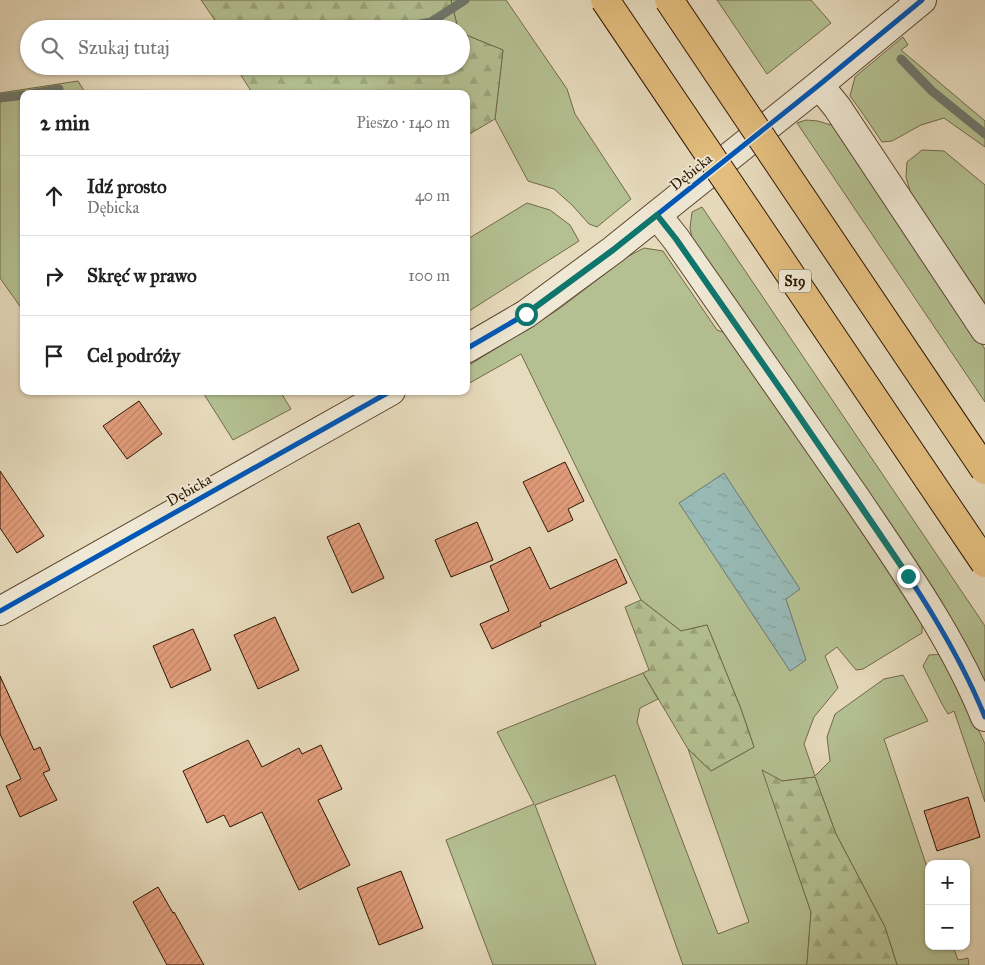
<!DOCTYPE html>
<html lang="pl">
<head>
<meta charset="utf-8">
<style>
  :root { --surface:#fff; --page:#f2f2f2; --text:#222; --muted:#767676; --line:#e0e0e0 }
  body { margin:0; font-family:"IM FELL Great Primer",serif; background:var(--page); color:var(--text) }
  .controls { position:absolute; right:15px; bottom:15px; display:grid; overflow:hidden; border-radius:10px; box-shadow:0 1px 4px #0004 }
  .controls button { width:45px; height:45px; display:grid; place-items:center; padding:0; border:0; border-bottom:1px solid var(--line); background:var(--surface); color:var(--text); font:25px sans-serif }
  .stop { position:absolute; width:15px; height:15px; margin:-11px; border:4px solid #0f766e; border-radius:50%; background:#fff }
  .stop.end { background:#0f766e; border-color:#fff; box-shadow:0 1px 5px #0008 }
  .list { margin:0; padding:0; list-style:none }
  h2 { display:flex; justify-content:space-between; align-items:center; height:65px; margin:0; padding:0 20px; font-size:21px }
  h2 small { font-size:16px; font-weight:400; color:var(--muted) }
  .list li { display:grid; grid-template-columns:32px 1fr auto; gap:15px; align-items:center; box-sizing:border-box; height:80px; padding:0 20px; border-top:1px solid var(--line) }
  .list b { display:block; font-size:19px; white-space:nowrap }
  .list p { margin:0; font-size:16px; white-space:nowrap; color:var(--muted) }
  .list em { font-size:16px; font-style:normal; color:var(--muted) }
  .icon { flex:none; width:28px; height:28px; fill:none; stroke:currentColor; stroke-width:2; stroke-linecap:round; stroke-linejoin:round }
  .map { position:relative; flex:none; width:985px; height:965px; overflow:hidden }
  .search { position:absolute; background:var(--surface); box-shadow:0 1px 4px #0004; left:20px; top:20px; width:450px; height:55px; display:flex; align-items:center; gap:12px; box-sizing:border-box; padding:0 18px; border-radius:28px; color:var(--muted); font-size:19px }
  .panel { position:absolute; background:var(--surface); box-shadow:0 1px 4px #0004; left:20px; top:90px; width:450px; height:305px; border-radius:10px }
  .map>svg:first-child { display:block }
  .green { fill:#b4c092; stroke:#716a49 }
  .forest { fill:url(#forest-firs); stroke:#716a49 }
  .water { fill:url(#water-ripples); stroke:#6e786d }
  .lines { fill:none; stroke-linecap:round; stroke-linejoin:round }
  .stream { stroke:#6e786d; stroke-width:9 }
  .building { fill:url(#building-hatch); stroke:#2e1400 }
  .minor-casing { stroke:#5c462f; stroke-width:30 }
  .minor { stroke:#efe8d4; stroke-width:28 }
  .highway-bridge-casing { stroke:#2e1400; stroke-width:30; stroke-linecap:butt }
  .highway-bridge { stroke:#e4be7e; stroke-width:28 }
  .cycleway-casing { stroke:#efe8d4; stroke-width:8 }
  .cycleway { stroke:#0057b8; stroke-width:5 }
  .route { stroke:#0f766e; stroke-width:6 }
  .labels { text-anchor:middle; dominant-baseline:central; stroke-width:4; stroke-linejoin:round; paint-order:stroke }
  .shield { fill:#efe8d4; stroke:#685440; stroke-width:1 }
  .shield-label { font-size:14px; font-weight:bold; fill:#2e1400 }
  .street-label { font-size:15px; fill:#2e1400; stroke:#efe8d4 }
</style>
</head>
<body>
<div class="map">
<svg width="985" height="965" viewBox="0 0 985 965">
  <defs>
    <pattern id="forest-firs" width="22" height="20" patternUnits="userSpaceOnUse" patternTransform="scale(1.25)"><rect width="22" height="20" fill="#b4c092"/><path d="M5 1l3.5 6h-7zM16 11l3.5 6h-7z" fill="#9ba47c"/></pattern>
    <pattern id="water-ripples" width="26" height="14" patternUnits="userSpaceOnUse" patternTransform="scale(1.25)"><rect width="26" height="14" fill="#98bab6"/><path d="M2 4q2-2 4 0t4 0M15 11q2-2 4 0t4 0" fill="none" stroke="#839f9b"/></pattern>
    <pattern id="building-hatch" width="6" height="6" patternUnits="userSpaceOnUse" patternTransform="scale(1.25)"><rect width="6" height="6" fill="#e29d7c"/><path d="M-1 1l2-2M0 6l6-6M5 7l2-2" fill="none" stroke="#c28669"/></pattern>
  </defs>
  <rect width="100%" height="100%" fill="#e7dbbd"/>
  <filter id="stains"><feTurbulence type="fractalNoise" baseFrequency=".004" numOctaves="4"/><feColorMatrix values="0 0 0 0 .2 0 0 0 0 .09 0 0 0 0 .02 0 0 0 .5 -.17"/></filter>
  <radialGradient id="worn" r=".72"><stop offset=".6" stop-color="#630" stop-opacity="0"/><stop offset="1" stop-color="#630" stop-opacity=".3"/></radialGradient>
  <g class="green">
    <path d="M 451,0 L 506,0 L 567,89 L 575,114 L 631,199 L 597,227 L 589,224 L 572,205 L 554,189 L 528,181 L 495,119 L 503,50 L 461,33 L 461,29 L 458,29 Z"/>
    <path d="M 717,0 L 811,0 L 831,23 L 767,74 Z"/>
    <path d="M 903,37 L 908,45 L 901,50 L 985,121 L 985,147 L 944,118 L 921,125 L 892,141 L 882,142 L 861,111 L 850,96 L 855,77 Z"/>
    <path d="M 78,81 L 86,94 L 24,94 L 24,312 L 0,278 L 0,93 Z"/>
    <path d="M 806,120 L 818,121 L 834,126 L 985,349 L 985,402 L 797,123 Z"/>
    <path d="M 922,150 L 944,151 L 985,185 L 985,306 L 913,201 L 906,177 L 907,162 Z"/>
    <path d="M 527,203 L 550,210 L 570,225 L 579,241 L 466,313 L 466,302 L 468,300 L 466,300 L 466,240 Z"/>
    <path d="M 702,207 L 985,626 L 985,683 L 846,463 L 692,238 L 690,228 L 692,212 Z"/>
    <path d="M 644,248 L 663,251 L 717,330 L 731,335 L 918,611 L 922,623 L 922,633 L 863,669 L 856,670 L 837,647 L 825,656 L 838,688 L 814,717 L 804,744 L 815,776 L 830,761 L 827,737 L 835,714 L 884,679 L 903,675 L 928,721 L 884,739 L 929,873 L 929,946 L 953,946 L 958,960 L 968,958 L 969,965 L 897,965 L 885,927 L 836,834 L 815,777 L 782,781 L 763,771 L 811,912 L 807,964 L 806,965 L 683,965 L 615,775 L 535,805 L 596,965 L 493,965 L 446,840 L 534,804 L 497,732 L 643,673 L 658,699 L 640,708 L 637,722 L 718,934 L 749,922 L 688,749 L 711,771 L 754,747 L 741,709 L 707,625 L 681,631 L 641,600 L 521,354 L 466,385 L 466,367 L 559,309 L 627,257 Z"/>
    <path d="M 202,391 L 280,391 L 291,409 L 233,440 Z"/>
    <path d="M 944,654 L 985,744 L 985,802 L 954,711 L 948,714 L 942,704 L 923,666 L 929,655 Z"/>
  </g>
  <g class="forest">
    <path d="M 201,0 L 451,0 L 458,29 L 221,29 Z"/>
    <path d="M 461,33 L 503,50 L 495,119 L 466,136 L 466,94 L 253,94 L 235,66 L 461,66 Z"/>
    <path d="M 641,600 L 681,631 L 707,625 L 741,709 L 754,747 L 711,771 L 688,749 L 643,673 L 649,670 L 625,607 Z"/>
    <path d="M 762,770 L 782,781 L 815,777 L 836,834 L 885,927 L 897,965 L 806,965 L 807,963 L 811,912 Z"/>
  </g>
  <path class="water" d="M 724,473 L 800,589 L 786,599 L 806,660 L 790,671 L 679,503 Z"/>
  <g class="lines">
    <g class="stream">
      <path d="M 394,29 L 431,22 L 465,0"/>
      <path d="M 901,59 L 932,91 L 985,134"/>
      <path d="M 30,94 L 59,89"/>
      <path d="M 0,98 L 24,95"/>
    </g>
  </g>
  <g class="building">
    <path d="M 139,401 L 162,434 L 127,459 L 103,426 Z"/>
    <path d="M 565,462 L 584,501 L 568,509 L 573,520 L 548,532 L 523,482 Z"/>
    <path d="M 0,471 L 44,536 L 17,553 L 0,528 Z"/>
    <path d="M 477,522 L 493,560 L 451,577 L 435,540 Z"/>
    <path d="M 359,523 L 384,578 L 352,593 L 327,537 Z"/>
    <path d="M 530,547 L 550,589 L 616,559 L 627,583 L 540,623 L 541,626 L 492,649 L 480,624 L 509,611 L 490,566 Z"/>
    <path d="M 275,617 L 299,670 L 258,689 L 234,635 Z"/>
    <path d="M 193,629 L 211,670 L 171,688 L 153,646 Z"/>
    <path d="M 0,676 L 34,750 L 40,747 L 50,770 L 43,773 L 57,800 L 20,817 L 6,786 L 21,779 L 0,734 Z"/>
    <path d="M 248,740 L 262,767 L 299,748 L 302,754 L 321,745 L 342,789 L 318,800 L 350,865 L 299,890 L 262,812 L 230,827 L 224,815 L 207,823 L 183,771 Z"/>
    <path d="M 968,797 L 980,837 L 937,851 L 924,811 Z"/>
    <path d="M 401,871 L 423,928 L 379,945 L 357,888 Z"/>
    <path d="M 158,887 L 173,913 L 174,912 L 204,965 L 167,965 L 133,902 Z"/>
  </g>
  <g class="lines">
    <defs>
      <g id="minor">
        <path d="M 819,85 L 837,107 L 985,330"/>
        <path d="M 657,215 L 676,239 C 736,325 796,412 856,498 C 903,568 953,638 985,717"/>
        <path d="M 466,349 L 526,314 L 613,250 L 819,85 L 922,0"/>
        <path d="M 0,611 L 391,391"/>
      </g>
    </defs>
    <use href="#minor" class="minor-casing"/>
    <use href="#minor" class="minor"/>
    <defs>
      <g id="highway-bridge">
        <path d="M 605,0 L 985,563"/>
        <path d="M 669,0 L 985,470"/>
      </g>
    </defs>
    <use href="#highway-bridge" class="highway-bridge-casing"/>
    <use href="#highway-bridge" class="highway-bridge"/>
    <defs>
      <g id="cycleway">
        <path d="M 657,215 L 676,239 C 736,325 796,412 856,498 C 903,568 953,638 985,717"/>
        <path d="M 466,349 L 526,314 L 613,250 L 819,85 L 922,0"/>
        <path d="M 0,611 L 391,391"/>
      </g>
    </defs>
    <use href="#cycleway" class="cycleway-casing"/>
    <use href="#cycleway" class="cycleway"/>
  </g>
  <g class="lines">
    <path class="route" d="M 526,314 L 613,250 L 657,215 L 676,239 L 784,394 L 908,576"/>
  </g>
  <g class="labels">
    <rect class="shield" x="779" y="269.5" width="32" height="23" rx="4"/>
    <g class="shield-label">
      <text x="795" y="281">S19</text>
    </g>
    <g class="street-label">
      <text transform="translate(691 172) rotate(-39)">Dębicka</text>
      <text transform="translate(189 490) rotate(-30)">Dębicka</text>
    </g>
  </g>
  <rect width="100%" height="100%" filter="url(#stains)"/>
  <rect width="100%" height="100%" fill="url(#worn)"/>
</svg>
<div class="controls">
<button>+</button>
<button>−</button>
</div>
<div class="stop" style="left:526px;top:314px"></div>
<div class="stop end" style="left:908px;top:576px"></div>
<div class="search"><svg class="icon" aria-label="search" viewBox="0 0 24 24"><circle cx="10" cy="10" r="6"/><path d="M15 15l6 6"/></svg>Szukaj tutaj</div>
<section class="panel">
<h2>2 min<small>Pieszo · 140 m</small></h2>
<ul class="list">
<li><svg class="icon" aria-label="ahead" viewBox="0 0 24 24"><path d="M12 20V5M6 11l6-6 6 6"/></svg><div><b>Idź prosto</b><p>Dębicka</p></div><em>40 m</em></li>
<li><svg class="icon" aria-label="right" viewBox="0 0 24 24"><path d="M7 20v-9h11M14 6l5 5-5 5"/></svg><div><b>Skręć w prawo</b></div><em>100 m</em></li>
<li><svg class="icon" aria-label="arrive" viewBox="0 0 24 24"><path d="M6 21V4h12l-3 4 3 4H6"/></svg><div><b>Cel podróży</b></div></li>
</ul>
</section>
</div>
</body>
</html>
